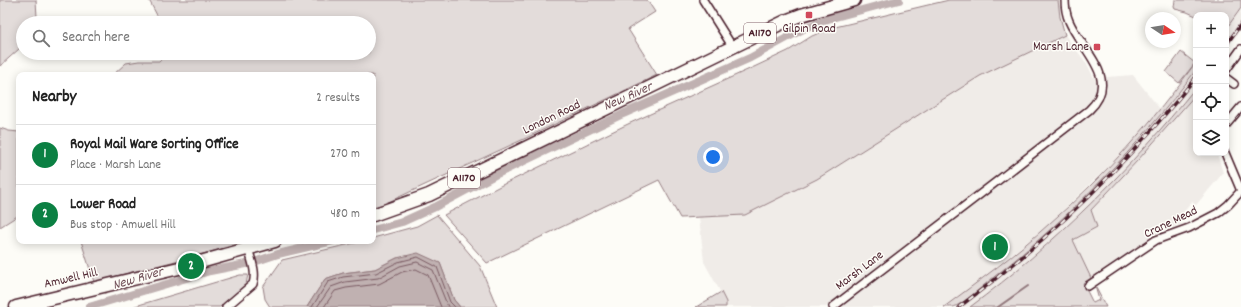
<!DOCTYPE html>
<html lang="en">
<head>
<meta charset="utf-8">
<style>
  :root { --surface:#fff; --page:#f2f2f2; --text:#222; --muted:#767676; --line:#e0e0e0; --accent:#0b8043 }
  body { margin:0; font-family:Dekko,sans-serif; background:var(--page); color:var(--text) }
  .controls { position:absolute; right:12px; top:12px; display:grid; overflow:hidden; border-radius:8px; box-shadow:0 2px 10px #0003 }
  .controls button { width:36px; height:36px; display:grid; place-items:center; padding:0; border:0; border-bottom:1px solid var(--line); background:var(--surface); color:var(--text); font:20px sans-serif }
  .compass { position:absolute; left:1145px; top:12px; width:36px; height:36px; border-radius:50%; background:var(--surface); box-shadow:0 2px 10px #0003; rotate:102deg }
  .you { position:absolute; left:713px; top:157px; width:14px; height:14px; margin:-10px; border:3px solid #fff; border-radius:50%; background:#1a73e8; box-shadow:0 0 0 6px #1a73e833 }
  .badge { display:grid; place-items:center; width:26px; height:26px; border-radius:50%; background:var(--accent); color:#fff; font-size:13px; font-weight:700 }
  .pin { position:absolute; translate:-50% -50%; border:2px solid #fff; box-shadow:0 1px 4px #0006 }
  .list { margin:0; padding:0; list-style:none }
  h2 { display:flex; justify-content:space-between; align-items:center; height:52px; margin:0; padding:0 16px; font-size:17px }
  h2 small { font-size:13px; font-weight:400; color:var(--muted) }
  .list li { display:grid; grid-template-columns:26px 1fr auto; gap:12px; align-items:center; box-sizing:border-box; height:60px; padding:0 16px; border-top:1px solid var(--line) }
  .list b { display:block; font-size:15px; white-space:nowrap }
  .list p { margin:0; font-size:13px; white-space:nowrap; color:var(--muted) }
  .list em { font-size:13px; font-style:normal; color:var(--muted) }
  .icon { flex:none; width:22px; height:22px; fill:none; stroke:currentColor; stroke-width:2; stroke-linecap:round; stroke-linejoin:round }
  .map { position:relative; flex:none; width:1241px; height:307px; overflow:hidden }
  .search { position:absolute; background:var(--surface); box-shadow:0 2px 10px #0003; left:16px; top:16px; width:360px; height:44px; display:flex; align-items:center; gap:10px; box-sizing:border-box; padding:0 14px; border-radius:22px; color:var(--muted); font-size:15px }
  .panel { position:absolute; background:var(--surface); box-shadow:0 2px 10px #0003; left:16px; top:72px; width:360px; height:172px; border-radius:8px }
  .map>svg:first-child { display:block }
  .built { fill:#f0ece8 }
  .green { fill:#e3dcda; stroke:#967e82 }
  .water { fill:#c0b1b1; stroke:#91777b }
  .lines { fill:none; stroke-linecap:round; stroke-linejoin:round }
  .shore { stroke:#795961; stroke-width:1 }
  .stream { stroke:#91777b; stroke-width:2 }
  .canal { stroke:#c0b1b1; stroke-width:8 }
  .street-casing { stroke:#4a1f2b; stroke-width:10 }
  .primary-casing { stroke:#4a1f2b; stroke-width:15 }
  .street { stroke:#fdfcf7; stroke-width:7 }
  .primary { stroke:#fdfcf7; stroke-width:12 }
  .rail-casing { stroke:#4a1f2b; stroke-width:3.5 }
  .rail { stroke:#fdfcf7; stroke-width:2; stroke-dasharray:6; stroke-linecap:butt }
  .poi-dot { fill:#d1495b; stroke:#fdfcf7; stroke-width:1.5 }
  .labels { text-anchor:middle; dominant-baseline:central; stroke-width:3; stroke-linejoin:round; paint-order:stroke }
  .shield { fill:#fdfcf7; stroke:#806168; stroke-width:1 }
  .shield-label { font-size:12px; font-weight:bold; fill:#4a1f2b }
  .poi-label { font-size:13px; fill:#4a1f2b; stroke:#fdfcf7 }
  .street-label { font-size:13px; fill:#4a1f2b; stroke:#fdfcf7 }
  .water-label { font-size:14px; font-style:italic; fill:#73525a; stroke:#fdfcf7 }
</style>
</head>
<body>
<div class="map">
<svg width="1241" height="307" viewBox="0 0 1241 307">
  <rect width="100%" height="100%" fill="#fdfcf7"/>
  <filter id="ink" filterUnits="userSpaceOnUse"><feTurbulence type="fractalNoise" baseFrequency=".025" numOctaves="2"/><feDisplacementMap in="SourceGraphic" scale="8" xChannelSelector="R" yChannelSelector="G"/><feConvolveMatrix kernelMatrix="1 2 1 2 8 2 1 2 1" color-interpolation-filters="sRGB"/></filter>
  <g filter="url(#ink)">
    <g class="built">
      <path d="M 1241,8 L 1241,28 L 1226,49 L 1226,29 Z"/>
      <path d="M 1065,35 L 1087,64 L 1094,78 L 1133,75 L 1160,109 L 1128,147 L 1048,225 L 974,285 L 944,307 L 726,307 L 726,302 L 704,262 L 699,217 L 745,215 L 817,179 L 980,76 Z"/>
      <path d="M 1196,70 L 1196,87 L 1164,127 L 1104,191 L 1043,248 L 987,295 L 970,307 L 954,307 L 968,297 L 1021,255 L 1082,199 L 1165,110 Z"/>
      <path d="M 1193,98 L 1196,100 L 1196,153 L 1218,153 L 1218,157 L 1223,173 L 1196,205 L 1192,202 L 1177,220 L 1182,224 L 1165,229 L 1145,241 L 1123,258 L 1091,278 L 1073,240 L 1097,227 L 1091,210 L 1138,160 Z"/>
    </g>
    <g class="green">
      <path d="M 0,0 L 36,0 L 37,17 L 34,23 L 23,23 L 23,42 L 19,49 L 0,66 Z"/>
      <path d="M 149,0 L 647,0 L 655,12 L 628,29 L 657,75 L 526,138 L 384,204 L 373,207 L 373,75 L 113,75 L 126,63 L 139,61 L 159,61 L 167,53 L 369,53 L 369,23 L 161,23 Z"/>
      <path d="M 949,0 L 1058,0 L 1060,17 L 1065,35 L 980,76 L 817,179 L 745,215 L 680,218 L 659,180 L 487,263 L 444,215 L 502,185 L 628,124 L 754,67 L 788,51 L 812,36 L 831,28 Z"/>
      <path d="M 1175,0 L 1241,0 L 1241,8 L 1226,29 L 1226,15 L 1196,15 L 1196,16 L 1187,12 L 1175,9 L 1174,7 Z"/>
      <path d="M 1181,52 L 1195,63 L 1179,83 L 1166,72 Z"/>
      <path d="M 1196,62 L 1196,70 C 1138,147 1070,217 994,277 C 986,283 961,306 953,307 C 950,307 946,307 944,307 C 979,281 1016,254 1049,224 C 1104,176 1153,122 1196,62 Z"/>
      <path d="M 1196,87 L 1196,94 L 1138,160 L 1091,210 L 1097,227 L 1073,240 L 1091,278 L 1083,283 L 1093,303 L 1099,300 L 1095,286 L 1106,307 L 970,307 C 1055,244 1130,169 1196,87 Z"/>
      <path d="M 0,128 L 9,131 L 19,132 L 19,215 L 0,227 Z"/>
      <path d="M 437,215 L 480,266 L 497,307 L 460,307 L 454,300 L 440,263 L 397,258 L 375,269 L 343,273 L 325,279 L 307,307 L 270,307 L 265,299 L 263,287 L 282,260 L 363,241 L 373,241 L 373,238 L 417,226 Z"/>
      <path d="M 81,241 L 253,241 L 94,282 Z"/>
      <path d="M 240,275 L 248,275 L 246,284 L 220,307 L 132,307 Z"/>
      <path d="M 721,292 L 726,302 L 726,307 L 696,307 Z"/>
    </g>
    <path class="water" d="M 418,253 L 440,263 L 454,300 L 460,307 L 307,307 L 325,279 L 343,273 L 375,269 L 397,258 Z"/>
    <g class="lines">
      <g class="shore">
        <path d="M 312,307 L 328,282 L 343,277 L 376,273 L 398,262 L 418,257 L 437,267 L 450,302 L 455,307"/>
        <path d="M 317,307 L 331,287 L 345,282 L 378,278 L 400,266 L 417,262 L 433,270 L 448,307"/>
        <path d="M 324,307 L 335,291 L 346,288 L 379,284 L 402,272 L 416,269 L 428,275 L 441,307"/>
      </g>
      <path class="stream" d="M 998,307 L 1028,286"/>
      <g class="canal">
        <path d="M 373,230 L 402,222 L 435,207 L 495,175 L 623,114 L 750,58 L 807,27 L 828,19 L 899,0"/>
        <path d="M 89,307 L 210,271 L 251,263 L 278,254 L 333,241"/>
      </g>
      <defs>
        <g id="street">
          <path d="M 703,0 L 732,46"/>
          <path d="M 1226,70 L 1241,49"/>
          <path d="M 1226,78 L 1234,84"/>
          <path d="M 1226,125 L 1241,107"/>
          <path d="M 1225,153 L 1241,191"/>
          <path d="M 1088,286 L 1156,240 L 1189,228 L 1218,213 L 1228,205 L 1241,191"/>
          <path d="M 226,307 L 253,284 C 257,272 251,259 248,248"/>
          <path d="M 833,307 C 918,242 1004,176 1089,110 C 1122,79 1081,50 1069,21 C 1066,14 1065,7 1065,0"/>
        </g>
        <g id="primary">
          <path d="M 373,215 L 429,195 L 788,20 L 801,15 L 854,0"/>
          <path d="M 16,307 L 179,268 L 275,241"/>
        </g>
      </defs>
      <use href="#street" class="street-casing"/>
      <use href="#primary" class="primary-casing"/>
      <use href="#street" class="street"/>
      <use href="#primary" class="primary"/>
      <defs>
        <g id="rail">
          <path d="M 1226,45 L 1241,24"/>
          <path d="M 959,307 C 1048,241 1127,164 1196,77"/>
        </g>
      </defs>
      <use href="#rail" class="rail-casing"/>
      <use href="#rail" class="rail"/>
    </g>
  </g>
  <g class="poi-dot">
    <rect x="805" y="11" width="8" height="8" rx="2"/>
    <rect x="1093" y="43" width="8" height="8" rx="2"/>
  </g>
  <g class="labels">
    <g class="shield">
      <rect x="744" y="23" width="32" height="20" rx="3"/>
      <rect x="448" y="168" width="32" height="20" rx="3"/>
    </g>
    <g class="shield-label">
      <text x="760" y="33">A1170</text>
      <text x="464" y="178">A1170</text>
    </g>
    <g class="poi-label">
      <text x="809" y="29">Gilpin Road</text>
      <text x="1089" y="47" text-anchor="end">Marsh Lane</text>
    </g>
    <g class="street-label">
      <text transform="translate(552 118) rotate(-26)">London Road</text>
      <text transform="translate(1171 223) rotate(-26)">Crane Mead</text>
      <text transform="translate(860 271) rotate(-37)">Marsh Lane</text>
      <text transform="translate(71 279) rotate(-13)">Amwell Hill</text>
    </g>
    <g class="water-label">
      <text transform="translate(628 97) rotate(-24)">New River</text>
      <text transform="translate(138 279) rotate(-16)">New River</text>
    </g>
  </g>
</svg>
<div class="controls">
<button>+</button>
<button>−</button>
<button><svg class="icon" aria-label="locate" viewBox="0 0 24 24"><circle cx="12" cy="12" r="6"/><path d="M12 2v4M12 18v4M2 12h4M18 12h4"/></svg></button>
<button><svg class="icon" aria-label="layers" viewBox="0 0 24 24"><path d="M12 4l9 5-9 5-9-5zM3 14l9 5 9-5"/></svg></button>
</div>
<svg class="compass" viewBox="-18 -18 36 36"><path d="M0-13l5 13h-10z" fill="#e53935"/><path d="M0 13l5-13h-10z" fill="#767676"/></svg>
<div class="you"></div>
<div class="pin badge" style="left:995px;top:247px">1</div>
<div class="pin badge" style="left:191px;top:266px">2</div>
<div class="search"><svg class="icon" aria-label="search" viewBox="0 0 24 24"><circle cx="10" cy="10" r="6"/><path d="M15 15l6 6"/></svg>Search here</div>
<section class="panel">
<h2>Nearby<small>2 results</small></h2>
<ul class="list">
<li><span class="badge">1</span><div><b>Royal Mail Ware Sorting Office</b><p>Place · Marsh Lane</p></div><em>270 m</em></li>
<li><span class="badge">2</span><div><b>Lower Road</b><p>Bus stop · Amwell Hill</p></div><em>480 m</em></li>
</ul>
</section>
</div>
</body>
</html>
